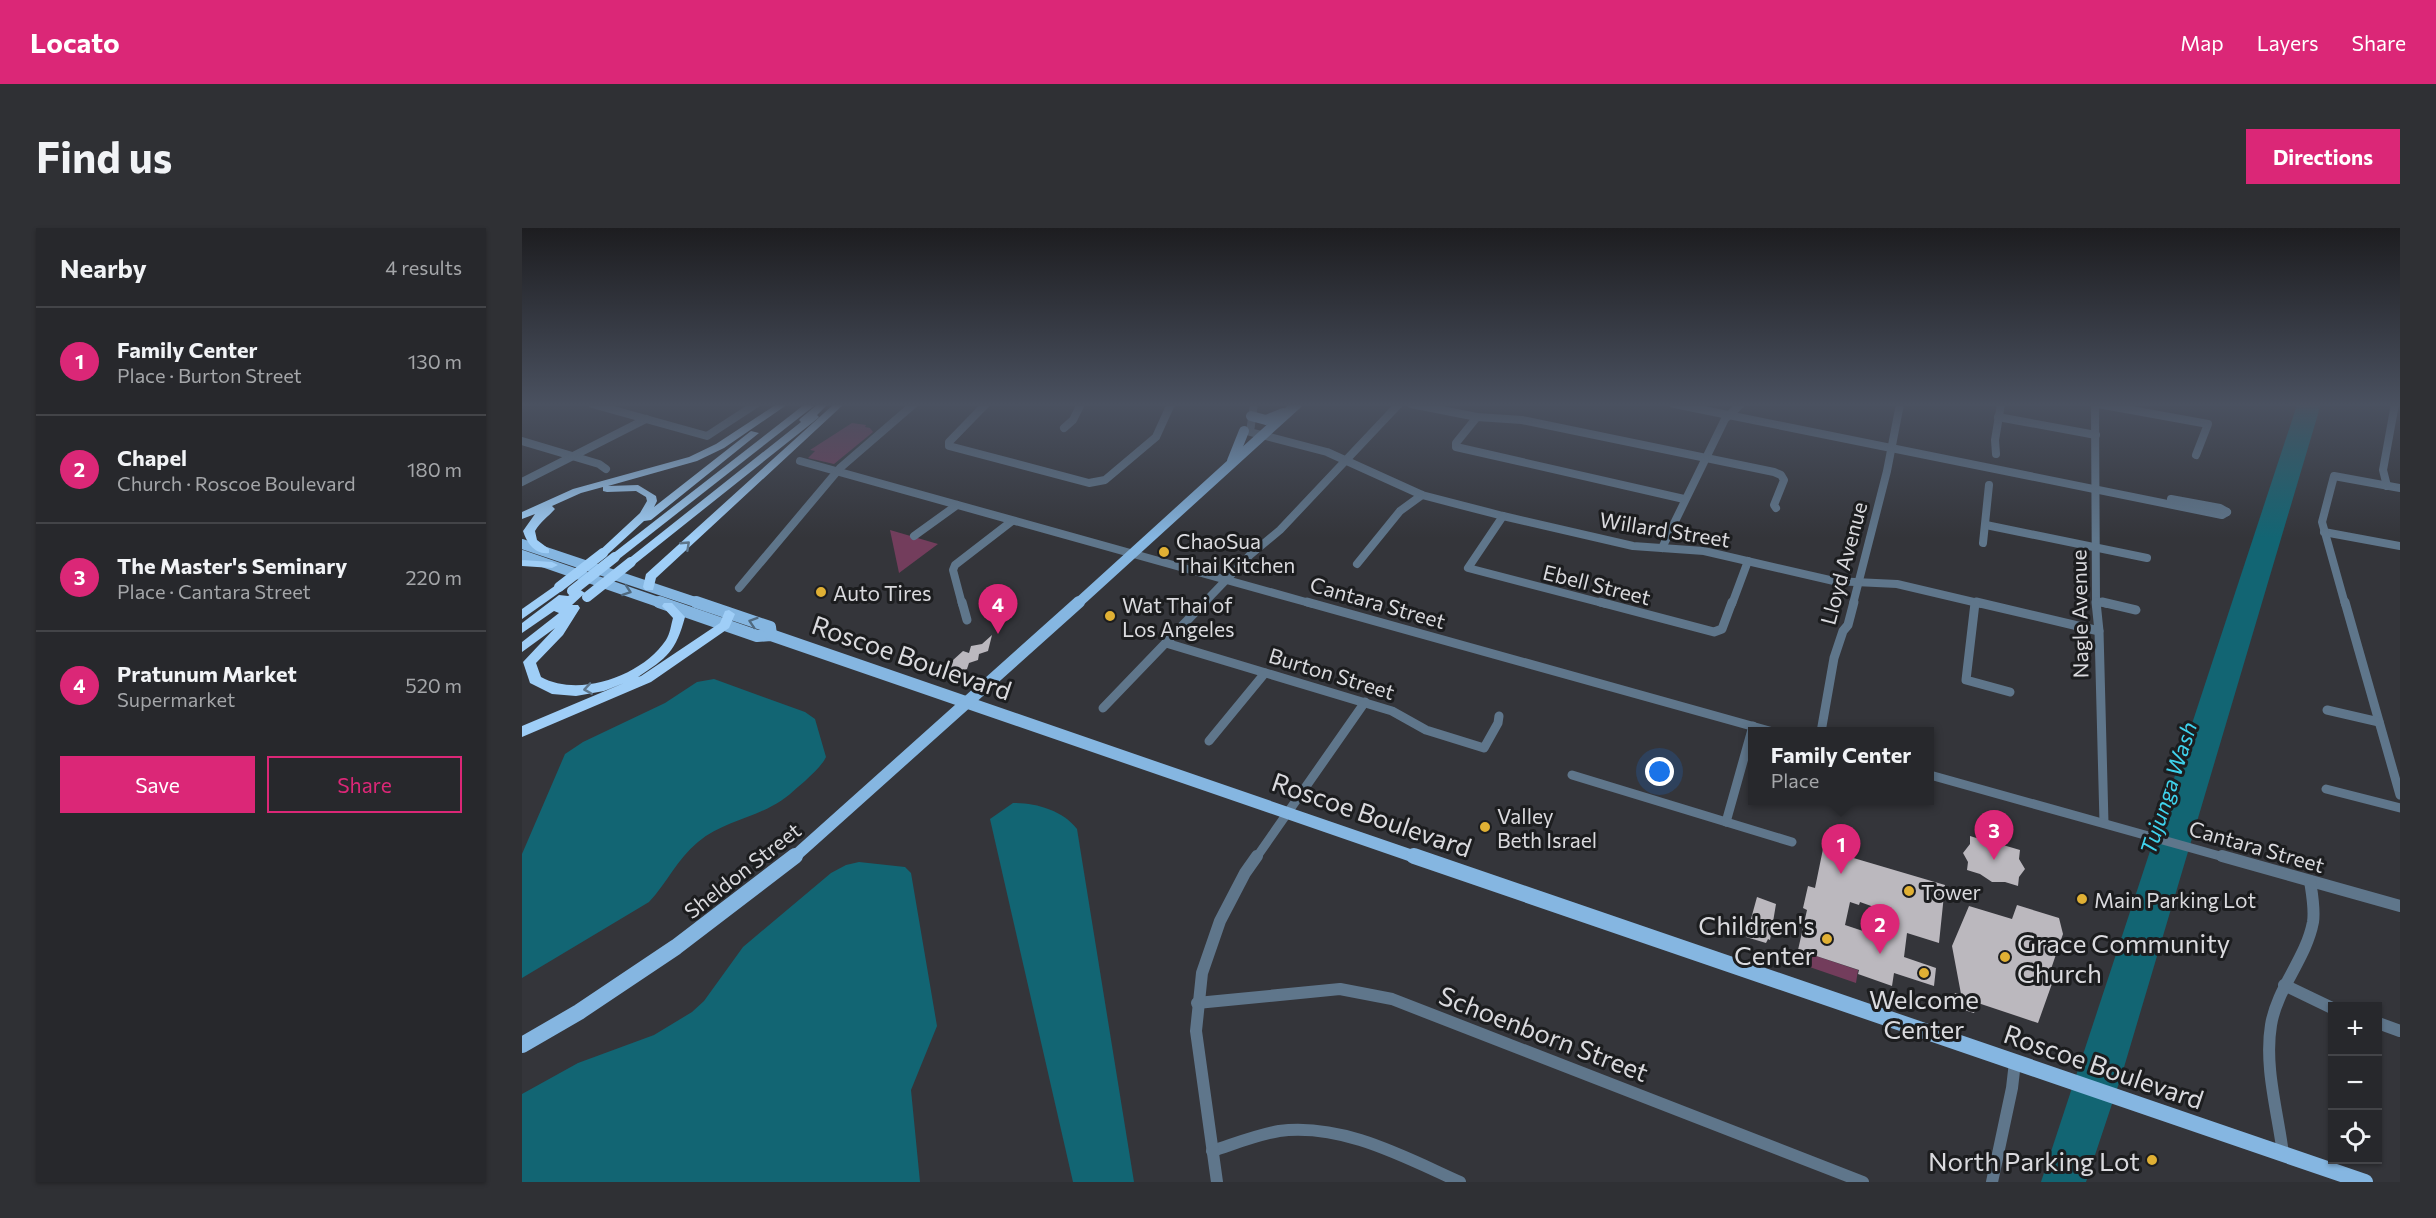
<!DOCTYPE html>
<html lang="en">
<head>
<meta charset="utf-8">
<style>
  :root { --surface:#27282c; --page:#2f3034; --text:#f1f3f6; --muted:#a4a6a9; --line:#434448; --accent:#db2777 }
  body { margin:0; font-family:Commissioner,sans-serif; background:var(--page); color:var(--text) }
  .controls { position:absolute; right:18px; bottom:18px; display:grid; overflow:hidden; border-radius:0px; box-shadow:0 2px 4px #0004 }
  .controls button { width:54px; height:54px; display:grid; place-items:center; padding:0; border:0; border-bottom:2px solid var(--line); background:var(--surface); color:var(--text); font:30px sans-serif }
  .you { position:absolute; left:1138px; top:544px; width:21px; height:21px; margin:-15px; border:4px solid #fff; border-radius:50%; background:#1a73e8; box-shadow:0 0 0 9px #1a73e833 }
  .badge { display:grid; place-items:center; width:39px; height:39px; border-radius:50%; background:var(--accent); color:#fff; font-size:20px; font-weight:700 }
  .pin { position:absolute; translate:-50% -50px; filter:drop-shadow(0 2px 3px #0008) }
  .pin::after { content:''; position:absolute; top:32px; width:21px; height:18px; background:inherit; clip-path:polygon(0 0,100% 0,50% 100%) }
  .popup { position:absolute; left:1226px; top:499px; width:186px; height:78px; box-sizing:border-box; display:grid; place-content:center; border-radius:0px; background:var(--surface); filter:drop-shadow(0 2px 4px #0005); font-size:20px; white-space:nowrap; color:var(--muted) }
  .popup b { font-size:22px; color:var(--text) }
  .popup::after { content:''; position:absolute; left:50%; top:100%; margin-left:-12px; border:12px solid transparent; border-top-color:var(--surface) }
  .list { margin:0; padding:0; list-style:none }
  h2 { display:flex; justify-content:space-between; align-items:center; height:78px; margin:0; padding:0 24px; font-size:26px }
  h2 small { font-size:20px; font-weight:400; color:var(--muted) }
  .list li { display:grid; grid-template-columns:39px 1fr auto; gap:18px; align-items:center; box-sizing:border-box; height:108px; padding:0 24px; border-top:2px solid var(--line) }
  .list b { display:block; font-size:22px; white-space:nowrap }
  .list p { margin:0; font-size:20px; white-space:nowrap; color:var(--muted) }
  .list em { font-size:20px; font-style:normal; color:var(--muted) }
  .actions { display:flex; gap:12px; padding:18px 24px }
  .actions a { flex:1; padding:14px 0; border:2px solid var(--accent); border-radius:0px; text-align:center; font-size:21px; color:var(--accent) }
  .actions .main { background:var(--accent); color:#fff }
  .icon { flex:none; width:33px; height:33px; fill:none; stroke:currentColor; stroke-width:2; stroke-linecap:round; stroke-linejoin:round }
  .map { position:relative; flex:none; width:1878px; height:954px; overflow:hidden; border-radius:0px }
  header { display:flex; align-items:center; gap:36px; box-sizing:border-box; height:84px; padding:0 30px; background:var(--accent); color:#fff }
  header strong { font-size:28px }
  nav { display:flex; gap:33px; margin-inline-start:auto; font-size:21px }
  .intro { display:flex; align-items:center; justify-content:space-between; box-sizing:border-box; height:144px; padding:0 36px }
  h1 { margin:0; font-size:42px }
  .button { padding:15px 27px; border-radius:0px; background:var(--accent); color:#fff; font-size:21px; font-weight:700 }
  main { display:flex; gap:36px; padding:0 36px }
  aside { flex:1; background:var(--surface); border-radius:0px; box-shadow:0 2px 4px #0004 }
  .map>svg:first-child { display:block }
  .green { fill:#733d5c }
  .water { fill:#126573 }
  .building { fill:#bbb8be; fill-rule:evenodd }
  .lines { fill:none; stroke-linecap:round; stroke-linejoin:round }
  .minor-far2 { stroke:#5f768b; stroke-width:8 }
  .minor-far1 { stroke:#5f768b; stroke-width:9 }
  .minor { stroke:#5f768b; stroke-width:12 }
  .major-far2 { stroke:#85b6e1; stroke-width:10 }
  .major-far1 { stroke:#85b6e1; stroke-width:12 }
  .major { stroke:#85b6e1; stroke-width:16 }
  .highway { fill:#9fcef7; fill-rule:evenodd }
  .highway-bridge { stroke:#9fcef7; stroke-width:10 }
  .oneway { stroke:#5e768b }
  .oneway2 { stroke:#506a80 }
  .poi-dot { fill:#e0b034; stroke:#1c1d1f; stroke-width:2 }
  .labels { text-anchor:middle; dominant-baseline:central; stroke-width:6; stroke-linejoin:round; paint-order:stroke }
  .street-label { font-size:21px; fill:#dadade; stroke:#1c1d1f }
  .poi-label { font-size:21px; fill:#dadade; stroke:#1c1d1f; text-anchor:start }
  .water-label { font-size:22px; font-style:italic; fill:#3fd3ed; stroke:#1c1d1f }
  .near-street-label { font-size:26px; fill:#dadade; stroke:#1c1d1f }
  .near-poi-label { font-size:26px; fill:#dadade; stroke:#1c1d1f; text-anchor:end }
</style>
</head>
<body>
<header>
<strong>Locato</strong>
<nav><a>Map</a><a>Layers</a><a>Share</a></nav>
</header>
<div class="intro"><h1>Find us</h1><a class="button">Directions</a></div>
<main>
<aside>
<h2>Nearby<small>4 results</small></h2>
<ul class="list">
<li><span class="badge">1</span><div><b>Family Center</b><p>Place · Burton Street</p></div><em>130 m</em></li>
<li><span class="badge">2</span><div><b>Chapel</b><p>Church · Roscoe Boulevard</p></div><em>180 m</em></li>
<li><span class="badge">3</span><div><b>The Master's Seminary</b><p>Place · Cantara Street</p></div><em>220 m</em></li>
<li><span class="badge">4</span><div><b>Pratunum Market</b><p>Supermarket</p></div><em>520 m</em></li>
</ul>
<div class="actions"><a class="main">Save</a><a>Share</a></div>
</aside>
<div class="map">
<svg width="1878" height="954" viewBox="0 0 1878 954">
  <rect width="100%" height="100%" fill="#34353a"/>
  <g class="green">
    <path d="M 330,195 L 344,197 L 343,199 L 348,200 L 351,204 L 312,236 L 286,230 L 293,223 L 288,222 Z"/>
    <path d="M 368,302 L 416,316 L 377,345 Z"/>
    <path d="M 1279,723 L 1336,742 L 1334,755 L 1276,735 Z"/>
  </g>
  <g class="water">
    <path d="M 1799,176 L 1600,846 L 1564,954 L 1519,954 L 1775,177 Z"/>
    <path d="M 192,451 L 283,484 L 293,491 L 304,529 C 299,539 291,545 283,553 C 272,562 263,572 250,578 C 225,592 199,595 176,614 C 155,631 145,655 127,674 L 0,750 L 0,626 L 43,526 L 61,514 L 143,475 L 175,454 Z"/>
    <path d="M 491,575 C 514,575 540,582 555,601 L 612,954 L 551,954 L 468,591 Z"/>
    <path d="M 337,634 L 383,639 L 389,645 L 415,798 L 389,862 L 398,954 L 0,954 L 0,866 L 56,835 L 132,807 L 170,784 L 182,773 L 221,719 L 309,645 L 324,637 Z"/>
  </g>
  <g class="building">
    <path d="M 470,407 L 466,423 L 457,426 L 456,432 L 447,435 L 445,441 L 439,443 L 437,448 L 430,451 L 419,447 L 420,442 L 427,440 L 430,433 L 441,423 L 447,425 L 449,418 L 460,416 Z"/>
    <path d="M 1448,608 L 1464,613 L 1465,608 L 1482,613 L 1481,617 L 1498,622 L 1497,631 L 1503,641 L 1497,649 L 1496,658 L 1483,654 L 1470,654 L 1458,646 L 1445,642 L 1446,634 L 1441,625 L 1448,616 Z"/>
    <path d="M 1301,621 L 1423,657 L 1417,715 L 1385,705 L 1382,729 L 1414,740 L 1412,758 L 1372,745 L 1370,758 L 1336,746 L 1337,742 L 1276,722 L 1285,682 L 1281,680 L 1286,658 L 1293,660 ZM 1328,674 L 1337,677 L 1338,674 L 1352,679 L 1349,697 L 1345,696 L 1344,704 L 1323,697 Z"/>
    <path d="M 1235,669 L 1254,676 L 1248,712 L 1246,711 L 1244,715 L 1224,709 Z"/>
    <path d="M 1495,677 L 1537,690 L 1541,706 L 1529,741 L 1532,750 L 1516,795 L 1456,775 L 1452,785 L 1432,779 L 1430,771 L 1433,765 L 1439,766 L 1430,718 L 1447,678 L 1490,691 Z"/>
  </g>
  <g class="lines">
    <g class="minor-far2">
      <path d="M 70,176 L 185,208 L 234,176"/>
      <path d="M 464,176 L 427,214 L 427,218 L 567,255 L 583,252 L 634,209 L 649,176"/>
      <path d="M 732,176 L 728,204 L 805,224 L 900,267 L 981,288 L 1111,318 L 1182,323 L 1312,353 L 1375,356 L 1460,376"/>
      <path d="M 889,176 L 955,189 L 1000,192 L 1252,244 L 1259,247 L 1262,252 L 1252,277 L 1254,280"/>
      <path d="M 1152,176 L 1700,287 L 1705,284"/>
      <path d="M 1573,176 L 1574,376"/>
      <path d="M 1576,176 L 1686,196 L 1674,227"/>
      <path d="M 955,189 L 934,215 L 934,219 L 1162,271"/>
      <path d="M 1476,189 L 1574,207"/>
      <path d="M 542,200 L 551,192 L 559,176"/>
      <path d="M 0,213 L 77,236 L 84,241"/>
      <path d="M 1474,226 L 1473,212 L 1479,176"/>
      <path d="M 278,233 L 791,376"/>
      <path d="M 0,254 L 124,191"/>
      <path d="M 1865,258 L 1861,242 L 1873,176"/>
      <path d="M 1649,271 L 1698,280 L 1705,284"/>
      <path d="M 981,288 L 946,340 L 1084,376"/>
      <path d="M 1464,297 L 1625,330"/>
      <path d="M 1802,304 L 1878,318"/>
      <path d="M 392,308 L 435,277"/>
      <path d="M 1461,315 L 1467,257"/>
      <path d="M 1140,320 L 1203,191 L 1219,176"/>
      <path d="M 835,336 L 878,283 L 900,267"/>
      <path d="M 217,360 L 318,240 L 392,176"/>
      <path d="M 1574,373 L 1586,376"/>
      <path d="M 440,376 L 431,342 L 433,337 L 490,293"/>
      <path d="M 681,376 L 728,327 L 758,302 L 877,176"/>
      <path d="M 1210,376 L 1226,333"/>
      <path d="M 1331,376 L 1365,243 L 1378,176"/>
      <path d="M 1823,376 L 1800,294 L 1812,248 L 1878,260"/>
    </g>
    <g class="minor-far1">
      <path d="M 440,374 L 445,392"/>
      <path d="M 785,374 L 1251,504"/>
      <path d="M 1078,374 L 1192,404 L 1200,401 L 1210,374"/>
      <path d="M 1454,374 L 1577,403"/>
      <path d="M 1574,374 L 1577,403 L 1582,595"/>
      <path d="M 1580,374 L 1614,382"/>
      <path d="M 1823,374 L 1878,567"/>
      <path d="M 1453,375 L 1444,452 L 1488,464"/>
      <path d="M 644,415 L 870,483 L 904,502 L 962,520 L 976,495 L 977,488"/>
      <path d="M 581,480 L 683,374"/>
      <path d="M 1805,482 L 1857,494"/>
      <path d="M 1299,504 L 1312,430 L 1321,403 L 1326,397 L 1332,374"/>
      <path d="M 687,513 L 743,445"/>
      <path d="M 1050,547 L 1270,614"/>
      <path d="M 1408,547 L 1705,630"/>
      <path d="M 1804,561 L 1878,580"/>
      <path d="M 1204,594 L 1231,498"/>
      <path d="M 734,630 L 843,474"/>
    </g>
    <g class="minor">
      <path d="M 1700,628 L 1878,678"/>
      <path d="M 1762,757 L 1810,780"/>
      <path d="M 675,775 L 818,761 L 870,771 L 1341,954"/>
      <path d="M 1856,795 L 1878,803"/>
      <path d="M 690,923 C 712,916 734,907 757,903 C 821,895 882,929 938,954"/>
      <path d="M 1761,926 C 1756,885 1742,839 1749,797 C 1755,760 1784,731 1791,694 C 1793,681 1790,666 1788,653"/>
      <path d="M 695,954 L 674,803 L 680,745 L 698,693 L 723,645 L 735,628"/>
      <path d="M 1470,954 L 1490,860 L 1493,834"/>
    </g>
    <g class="major-far2">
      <path d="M 729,188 L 744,192 L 761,185"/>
      <path d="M 710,233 L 722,203"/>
      <path d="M 0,316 L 179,376"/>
      <path d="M 0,327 L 142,376"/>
      <path d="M 555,376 L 775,176"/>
    </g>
    <g class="major-far1">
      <path d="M 137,374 L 235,408 L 249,407 L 896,630"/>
      <path d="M 174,374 L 248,399 L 249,407"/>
      <path d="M 271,630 L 557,374"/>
    </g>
    <g class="major">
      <path d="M 892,628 L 1843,954"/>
      <path d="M 0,817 L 57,784 L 154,719 L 273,628"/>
    </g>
    <g class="highway">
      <path d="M 255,176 L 266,176 L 202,220 L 175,233 L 86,258 L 116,257 L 134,268 L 135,273 L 132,279 L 229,203 L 237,205 L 129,292 L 122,293 L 85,327 L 77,327 L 75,325 L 118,285 L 125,273 L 124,269 L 114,263 L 85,264 L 81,263 L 81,259 L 59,265 L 30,278 L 33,281 C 26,289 19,293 13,303 L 15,312 L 27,321 L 27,325 C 13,327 5,315 1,303 L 13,286 L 0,291 L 0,284 L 51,261 L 167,229 L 194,216 Z"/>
      <path d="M 283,176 L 292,178 L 97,331 L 89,331 L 87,329 L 89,327 Z"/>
      <path d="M 296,176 L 306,176 L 295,187 L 297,189 L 295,191 L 113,336 L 105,336 L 103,334 L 105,332 L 279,194 L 277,192 L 279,190 Z"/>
      <path d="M 312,176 L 322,176 L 134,350 L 131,362 L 123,362 L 121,359 L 124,346 Z"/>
      <path d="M 0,332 L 30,334 L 36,337 L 30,340 L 0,338 Z"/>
      <path d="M 37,355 L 43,359 L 41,362 L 0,391 L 0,381 Z"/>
      <path d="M 57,361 L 63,365 L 50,377 L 56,377 L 58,380 L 41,407 L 14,435 L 19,449 C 57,470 120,448 144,412 C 148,406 149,397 151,390 L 140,378 L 142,375 L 150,375 L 163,389 C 154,423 145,430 116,449 L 119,448 L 198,395 L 203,383 L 207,382 L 213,386 L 207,400 L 129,454 L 0,509 L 0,498 L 102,455 L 82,463 L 54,468 L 30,466 L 8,455 L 1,434 L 33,400 L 0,424 L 0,414 L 37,385 L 32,383 L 0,405 L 0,395 L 37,367 L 46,368 Z"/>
    </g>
    <g class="highway-bridge">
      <path d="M 37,359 L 81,325"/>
      <path d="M 50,363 L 93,329"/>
      <path d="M 65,369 L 109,334"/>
    </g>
  </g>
  <defs><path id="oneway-chevron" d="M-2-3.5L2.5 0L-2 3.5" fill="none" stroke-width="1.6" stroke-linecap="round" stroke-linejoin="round" transform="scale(1.5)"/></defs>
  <g class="oneway">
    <use href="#oneway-chevron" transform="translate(164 317) rotate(-43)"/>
    <use href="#oneway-chevron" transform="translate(66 461) rotate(171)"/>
  </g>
  <g class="oneway2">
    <use href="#oneway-chevron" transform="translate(105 363) rotate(19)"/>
    <use href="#oneway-chevron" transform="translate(231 394) rotate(-162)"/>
  </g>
  <linearGradient id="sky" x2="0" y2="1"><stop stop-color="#1d1d20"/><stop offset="0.57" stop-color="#4a5160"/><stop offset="1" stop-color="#4a5160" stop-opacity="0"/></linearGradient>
  <rect width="1878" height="310" fill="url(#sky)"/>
  <g class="poi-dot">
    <circle cx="642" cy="324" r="6"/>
    <circle cx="299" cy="364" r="6"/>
    <circle cx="588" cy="388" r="6"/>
    <circle cx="963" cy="599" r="6"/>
    <circle cx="1387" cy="663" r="6"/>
    <circle cx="1560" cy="671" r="6"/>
    <circle cx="1305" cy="711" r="6"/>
    <circle cx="1483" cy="729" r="6"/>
    <circle cx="1402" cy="745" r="6"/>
    <circle cx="1630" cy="932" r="6"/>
  </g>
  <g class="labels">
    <g class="street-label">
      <text transform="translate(1143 301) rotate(9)">Willard Street</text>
      <text transform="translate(1321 335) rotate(-75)">Lloyd Avenue</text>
      <text transform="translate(1075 356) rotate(14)">Ebell Street</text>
      <text transform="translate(856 374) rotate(16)">Cantara Street</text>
      <text transform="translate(1557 386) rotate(-91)">Nagle Avenue</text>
      <text transform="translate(810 445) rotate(17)">Burton Street</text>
      <text transform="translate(1735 618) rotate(16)">Cantara Street</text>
      <text transform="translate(220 642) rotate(-38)">Sheldon Street</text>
    </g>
    <g class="poi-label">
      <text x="654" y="312">ChaoSua<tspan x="654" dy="24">Thai Kitchen</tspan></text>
      <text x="311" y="364">Auto Tires</text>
      <text x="600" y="376">Wat Thai of<tspan x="600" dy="24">Los Angeles</tspan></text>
      <text x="975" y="587">Valley<tspan x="975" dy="24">Beth Israel</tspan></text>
      <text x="1399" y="663">Tower</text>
      <text x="1572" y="671">Main Parking Lot</text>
    </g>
    <g class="water-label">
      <text transform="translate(1646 560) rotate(-72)">Tujunga Wash</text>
    </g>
    <g class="near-street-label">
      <text transform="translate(390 429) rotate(19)">Roscoe Boulevard</text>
      <text transform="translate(850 586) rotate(19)">Roscoe Boulevard</text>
      <text transform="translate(1022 805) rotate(21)">Schoenborn Street</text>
      <text transform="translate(1582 838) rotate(19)">Roscoe Boulevard</text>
    </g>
    <g class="near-poi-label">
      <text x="1293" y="696">Children's<tspan x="1293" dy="30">Center</tspan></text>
      <text x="1495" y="714" text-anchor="start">Grace Community<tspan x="1495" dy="30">Church</tspan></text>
      <text x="1402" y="770" text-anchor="middle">Welcome<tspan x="1402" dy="30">Center</tspan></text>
      <text x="1618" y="932">North Parking Lot</text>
    </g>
  </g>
</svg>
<div class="controls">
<button>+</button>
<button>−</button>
<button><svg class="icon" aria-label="locate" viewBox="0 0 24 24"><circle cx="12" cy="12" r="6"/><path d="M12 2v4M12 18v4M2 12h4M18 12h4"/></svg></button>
</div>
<div class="you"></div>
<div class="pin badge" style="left:1319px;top:646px">1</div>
<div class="popup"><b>Family Center</b>Place</div>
<div class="pin badge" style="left:1358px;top:726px">2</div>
<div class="pin badge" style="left:1472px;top:632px">3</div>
<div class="pin badge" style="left:476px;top:406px">4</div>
</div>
</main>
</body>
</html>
